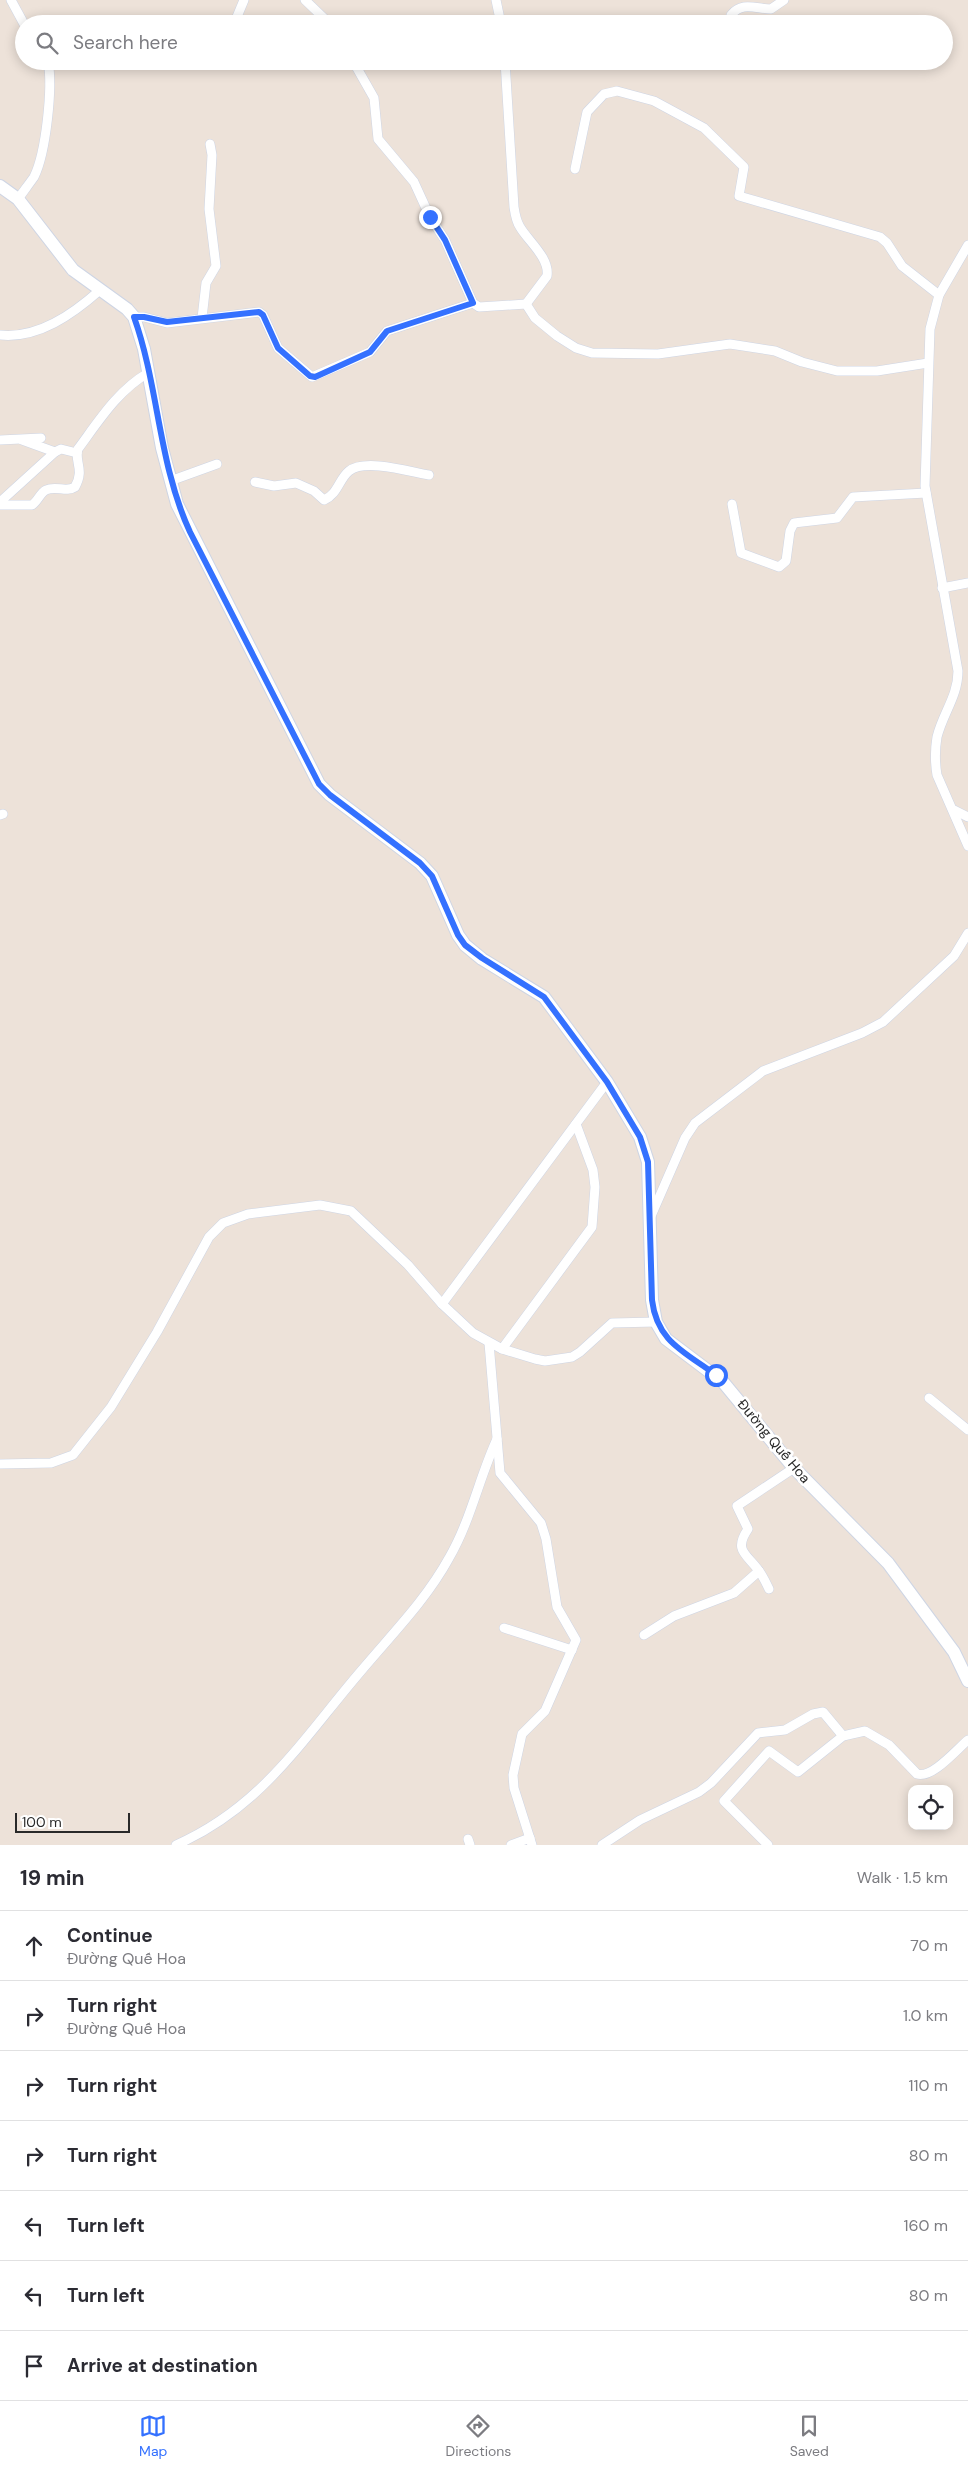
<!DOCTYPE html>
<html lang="en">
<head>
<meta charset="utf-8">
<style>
  :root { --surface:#fff; --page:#f7f7f7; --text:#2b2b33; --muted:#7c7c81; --line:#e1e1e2; --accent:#3471ff }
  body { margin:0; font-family:"DM Sans",sans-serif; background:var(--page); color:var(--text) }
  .controls { position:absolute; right:15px; bottom:15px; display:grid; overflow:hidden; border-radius:10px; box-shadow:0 2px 12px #0003 }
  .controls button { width:45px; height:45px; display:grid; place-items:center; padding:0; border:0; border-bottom:1px solid var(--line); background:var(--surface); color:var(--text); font:25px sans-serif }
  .scale { position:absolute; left:15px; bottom:12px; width:115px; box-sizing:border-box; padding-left:5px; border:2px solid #292929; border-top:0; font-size:14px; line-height:18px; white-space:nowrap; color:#292929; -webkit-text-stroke:4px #fff; paint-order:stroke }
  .stop { position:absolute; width:15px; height:15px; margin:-11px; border:4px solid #3471ff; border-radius:50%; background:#fff }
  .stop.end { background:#3471ff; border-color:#fff; box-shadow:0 1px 5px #0008 }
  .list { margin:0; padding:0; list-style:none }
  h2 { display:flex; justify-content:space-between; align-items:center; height:65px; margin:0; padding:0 20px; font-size:21px }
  h2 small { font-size:16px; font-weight:400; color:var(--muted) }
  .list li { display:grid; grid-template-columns:32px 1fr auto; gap:15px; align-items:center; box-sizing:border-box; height:70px; padding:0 20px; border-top:1px solid var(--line) }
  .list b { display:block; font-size:19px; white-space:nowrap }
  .list p { margin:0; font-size:16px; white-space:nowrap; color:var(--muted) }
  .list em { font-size:16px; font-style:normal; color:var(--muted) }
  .icon { flex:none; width:28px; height:28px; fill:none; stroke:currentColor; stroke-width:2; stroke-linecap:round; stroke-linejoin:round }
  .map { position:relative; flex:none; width:968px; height:1845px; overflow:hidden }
  .search { position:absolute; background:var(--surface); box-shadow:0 2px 12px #0003; left:15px; right:15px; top:15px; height:55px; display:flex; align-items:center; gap:12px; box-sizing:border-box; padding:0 18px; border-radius:28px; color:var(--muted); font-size:19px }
  .sheet { height:555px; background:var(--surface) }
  nav { display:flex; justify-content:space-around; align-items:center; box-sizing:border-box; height:70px; border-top:1px solid var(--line); background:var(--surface); font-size:14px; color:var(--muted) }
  nav a { display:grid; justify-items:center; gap:2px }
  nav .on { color:var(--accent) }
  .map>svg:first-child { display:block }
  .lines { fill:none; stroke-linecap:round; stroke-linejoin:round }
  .street-casing { stroke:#ced5e4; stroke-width:10 }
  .secondary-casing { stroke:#ced5e4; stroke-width:14 }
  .street { stroke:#fff; stroke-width:9 }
  .secondary { stroke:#fff; stroke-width:12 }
  .route { stroke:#3471ff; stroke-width:6 }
  .labels { text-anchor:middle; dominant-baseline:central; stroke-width:5; stroke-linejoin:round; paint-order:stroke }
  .street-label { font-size:14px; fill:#292929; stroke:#fff }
</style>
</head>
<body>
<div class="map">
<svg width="968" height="1845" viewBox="0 0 968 1845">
  <rect width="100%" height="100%" fill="#ede2d9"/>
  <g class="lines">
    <defs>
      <g id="street">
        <path d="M 11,0 L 24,24"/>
        <path d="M 305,0 L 330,24"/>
        <path d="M 496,0 L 501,24"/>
        <path d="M 731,15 C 742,1 756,9 771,9 L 784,0"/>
        <path d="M 234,24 L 244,0"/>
        <path d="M 353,61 L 374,98 L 378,139 L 414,182 L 430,217 L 445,240 L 473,303 L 479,307 L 526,304 L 535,318 L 557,336 L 576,348 L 592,353 L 658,354 L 730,344 L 775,351 L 802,362 L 837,371 L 877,371 L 928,363"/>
        <path d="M 505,61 L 514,207 C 515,214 516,221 520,227 C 528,241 550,258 547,276 L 526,304"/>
        <path d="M 575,169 L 587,112 L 604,94 L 617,91 L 654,101 L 704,128 L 744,167 L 739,196 L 880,237 L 887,243 L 902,266 L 939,295"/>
        <path d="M 18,199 C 23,192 29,184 34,177 C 46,153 53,87 48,61"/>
        <path d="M 968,245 L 939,295 L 930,329 L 925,486 L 958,671 C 958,696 943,713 937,737 C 935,749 935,763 937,775 L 968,846"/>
        <path d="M 134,317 L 144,317 L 167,323 L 259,312 L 263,315 L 278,348 L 312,377 L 370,352 L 387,331 L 473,303"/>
        <path d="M 202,318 L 206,283 L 216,266 L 209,209 L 212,155 L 210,144"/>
        <path d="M 0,335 C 38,339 73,314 100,290"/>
        <path d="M 0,440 L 41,438"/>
        <path d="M 22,440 L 55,452"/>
        <path d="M 170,481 L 217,464"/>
        <path d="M 255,482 L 274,486 L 296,483 L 314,491 L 324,500 C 338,494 339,479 349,471 C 365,458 411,472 429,475"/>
        <path d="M 0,502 L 55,452 L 61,449 L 77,453"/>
        <path d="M 732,504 L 741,553 L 779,567 L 786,561 L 790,531 L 794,523 L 837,518 L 853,497 L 926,493"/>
        <path d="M 0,505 L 32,505 C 38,501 40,493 46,490 C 56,485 66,493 75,487 C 85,469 74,462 78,449 C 98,422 118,390 148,373"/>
        <path d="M 942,588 L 968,583"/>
        <path d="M 954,810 L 968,817"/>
        <path d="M 0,815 L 3,814"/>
        <path d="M 651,1216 L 685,1138 L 695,1123 L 763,1071 L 862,1033 L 883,1022 L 954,956 L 968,933"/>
        <path d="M 442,1304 L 607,1082"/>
        <path d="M 489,1343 L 500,1473 L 541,1523 L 546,1539 L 557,1607 L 576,1640 L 545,1711 L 522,1734 L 513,1775 L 514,1788 L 532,1845"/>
        <path d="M 502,1349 L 592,1227 L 595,1187 L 593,1170 L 576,1124"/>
        <path d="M 929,1398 L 968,1430"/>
        <path d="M 0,1464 L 51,1463 L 73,1455 L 111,1407 L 157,1332 L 209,1237 L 223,1223 L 248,1214 L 320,1205 L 351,1211 L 408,1265 L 442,1304 L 473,1333 L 502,1349 L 535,1359 L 545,1361 L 572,1357 L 580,1352 L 612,1323 L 656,1322"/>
        <path d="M 769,1589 C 766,1583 763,1576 759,1571 C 747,1554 733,1551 748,1529 L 737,1506 L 794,1468"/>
        <path d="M 504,1628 L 572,1650"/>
        <path d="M 644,1635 L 674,1616 L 734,1593 L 759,1571"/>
        <path d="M 468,1839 L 470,1845"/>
        <path d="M 176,1845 C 262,1807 302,1740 361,1671 C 392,1634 426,1600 449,1558 C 471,1520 479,1478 497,1439"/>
        <path d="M 511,1845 L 530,1838"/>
        <path d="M 602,1845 L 640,1820 L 699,1792 L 711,1783 L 758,1733 L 785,1730 L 813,1714 L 823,1712 L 843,1736"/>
        <path d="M 768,1845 L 724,1801 L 769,1751 L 798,1772 L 843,1736 L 865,1731 L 889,1745 L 917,1774 C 932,1779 957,1749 968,1740"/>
      </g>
      <path id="secondary" d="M 0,186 L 18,199 L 73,270 L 127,309 L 134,317 L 144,349 L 162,448 L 177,504 L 319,784 L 330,795 L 420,863 L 432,876 L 458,935 L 465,945 L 482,959 L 544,997 L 607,1082 L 640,1137 L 648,1162 L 652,1300 L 656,1322 L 666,1339 L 723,1382 L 794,1468 L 888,1563 L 954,1652 L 968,1681"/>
    </defs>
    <use href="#street" class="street-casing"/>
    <use href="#secondary" class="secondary-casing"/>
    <use href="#street" class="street"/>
    <use href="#secondary" class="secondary"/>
  </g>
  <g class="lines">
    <path class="route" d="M 430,217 L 445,240 L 473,303 L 387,331 L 370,352 L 315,377 L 310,376 L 278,348 L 263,315 L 259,312 L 167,322 L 144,317 L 134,317 C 159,387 158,463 190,532 L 319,784 L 330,795 L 420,863 L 432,876 L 458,935 L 465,945 L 482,958 L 544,997 L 607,1082 L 640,1137 L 648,1162 L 652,1300 C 657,1342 685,1352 716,1375"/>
  </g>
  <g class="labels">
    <g class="street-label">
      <text transform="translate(774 1441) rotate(50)">Đường Quế Hoa</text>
    </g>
  </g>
</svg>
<div class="controls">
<button><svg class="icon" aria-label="locate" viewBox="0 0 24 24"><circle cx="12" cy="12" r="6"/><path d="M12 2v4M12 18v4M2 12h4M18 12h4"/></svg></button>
</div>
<div class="scale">100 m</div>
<div class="stop" style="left:716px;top:1375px"></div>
<div class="stop end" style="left:430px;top:217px"></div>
<div class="search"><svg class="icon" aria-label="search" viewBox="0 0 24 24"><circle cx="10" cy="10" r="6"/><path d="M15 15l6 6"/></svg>Search here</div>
</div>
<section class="sheet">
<h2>19 min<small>Walk · 1.5 km</small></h2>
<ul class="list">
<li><svg class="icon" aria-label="ahead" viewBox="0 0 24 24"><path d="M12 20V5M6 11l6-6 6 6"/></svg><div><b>Continue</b><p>Đường Quế Hoa</p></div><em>70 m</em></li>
<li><svg class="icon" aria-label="right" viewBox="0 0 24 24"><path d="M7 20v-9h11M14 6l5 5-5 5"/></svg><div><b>Turn right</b><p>Đường Quế Hoa</p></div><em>1.0 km</em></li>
<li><svg class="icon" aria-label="right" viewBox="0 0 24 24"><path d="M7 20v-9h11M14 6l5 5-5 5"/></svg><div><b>Turn right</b></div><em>110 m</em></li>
<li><svg class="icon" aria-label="right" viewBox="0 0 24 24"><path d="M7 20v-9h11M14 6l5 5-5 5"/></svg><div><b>Turn right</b></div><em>80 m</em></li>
<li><svg class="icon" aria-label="left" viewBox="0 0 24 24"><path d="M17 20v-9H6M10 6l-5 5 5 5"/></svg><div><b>Turn left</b></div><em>160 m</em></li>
<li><svg class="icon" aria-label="left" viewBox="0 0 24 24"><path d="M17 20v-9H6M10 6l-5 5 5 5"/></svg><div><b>Turn left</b></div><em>80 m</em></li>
<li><svg class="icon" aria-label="arrive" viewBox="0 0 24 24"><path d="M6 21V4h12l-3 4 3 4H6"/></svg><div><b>Arrive at destination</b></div></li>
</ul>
</section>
<nav>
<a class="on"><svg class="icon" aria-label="map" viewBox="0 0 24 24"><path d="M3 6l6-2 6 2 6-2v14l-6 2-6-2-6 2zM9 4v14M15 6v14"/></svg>Map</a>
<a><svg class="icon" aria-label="directions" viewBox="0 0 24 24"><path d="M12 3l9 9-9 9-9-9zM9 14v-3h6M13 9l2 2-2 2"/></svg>Directions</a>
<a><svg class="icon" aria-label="saved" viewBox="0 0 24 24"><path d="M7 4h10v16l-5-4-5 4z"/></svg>Saved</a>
</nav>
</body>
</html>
